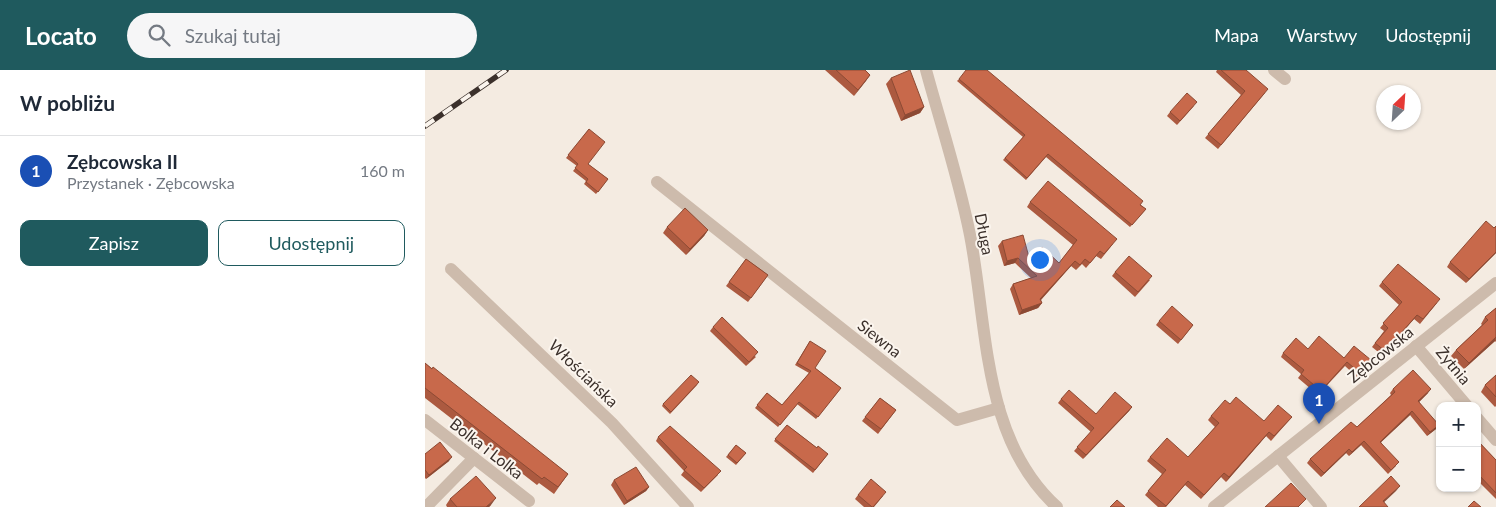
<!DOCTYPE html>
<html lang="pl">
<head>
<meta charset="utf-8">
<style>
  :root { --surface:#fff; --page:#f6f6f7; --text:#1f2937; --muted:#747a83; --line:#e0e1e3; --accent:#1f5a5e }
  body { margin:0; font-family:Lato,sans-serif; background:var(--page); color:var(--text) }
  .controls { position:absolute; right:15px; bottom:15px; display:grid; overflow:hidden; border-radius:10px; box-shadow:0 1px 4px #0004 }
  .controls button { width:45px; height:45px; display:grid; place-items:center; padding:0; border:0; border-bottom:1px solid var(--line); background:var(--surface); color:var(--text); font:25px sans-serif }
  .compass { position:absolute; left:951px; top:15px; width:45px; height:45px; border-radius:50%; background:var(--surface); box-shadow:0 1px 4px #0004; rotate:25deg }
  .you { position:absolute; left:614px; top:189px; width:18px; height:18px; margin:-12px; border:4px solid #fff; border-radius:50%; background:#1a73e8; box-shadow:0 0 0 8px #1a73e833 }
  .badge { display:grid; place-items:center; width:32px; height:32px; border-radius:50%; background:var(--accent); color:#fff; font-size:16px; font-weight:700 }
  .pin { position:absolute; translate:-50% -41px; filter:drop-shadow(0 1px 2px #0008) }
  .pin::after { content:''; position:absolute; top:26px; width:18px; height:15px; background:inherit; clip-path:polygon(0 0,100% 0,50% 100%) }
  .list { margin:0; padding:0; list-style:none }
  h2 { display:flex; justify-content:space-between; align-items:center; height:65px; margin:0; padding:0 20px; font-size:21px }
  h2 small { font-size:16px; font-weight:400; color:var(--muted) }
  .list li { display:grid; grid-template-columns:32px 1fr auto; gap:15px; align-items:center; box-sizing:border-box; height:70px; padding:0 20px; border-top:1px solid var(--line) }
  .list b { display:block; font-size:19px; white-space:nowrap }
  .list p { margin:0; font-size:16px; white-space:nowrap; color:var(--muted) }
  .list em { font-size:16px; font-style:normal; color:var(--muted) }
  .actions { display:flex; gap:10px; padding:15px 20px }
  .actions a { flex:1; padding:11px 0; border:1px solid var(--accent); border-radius:10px; text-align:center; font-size:18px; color:var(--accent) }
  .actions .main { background:var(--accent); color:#fff }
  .icon { flex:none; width:28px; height:28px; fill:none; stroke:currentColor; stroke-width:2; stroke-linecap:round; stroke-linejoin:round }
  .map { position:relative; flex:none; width:1071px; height:437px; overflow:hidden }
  header { display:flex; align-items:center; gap:30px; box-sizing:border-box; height:70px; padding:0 25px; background:var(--accent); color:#fff }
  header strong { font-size:24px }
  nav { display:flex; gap:28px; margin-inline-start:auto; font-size:18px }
  .search { width:350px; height:45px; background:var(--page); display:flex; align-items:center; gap:12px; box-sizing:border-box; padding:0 18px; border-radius:28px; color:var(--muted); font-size:19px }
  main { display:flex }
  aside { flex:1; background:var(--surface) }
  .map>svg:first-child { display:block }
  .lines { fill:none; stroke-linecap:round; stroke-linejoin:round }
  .minor { stroke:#cdbbac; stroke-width:12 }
  .rail-casing { stroke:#3b302b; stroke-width:5.5 }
  .rail { stroke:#fbf5ee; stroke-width:4; stroke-dasharray:11; stroke-linecap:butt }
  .wall { fill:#ac5a40 }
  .shaded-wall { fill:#8c4a34 }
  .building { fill:#c8694b; stroke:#8c4a34 }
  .labels { text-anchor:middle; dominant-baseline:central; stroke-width:4; stroke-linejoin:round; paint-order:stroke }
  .street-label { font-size:16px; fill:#3b302b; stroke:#fbf5ee }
</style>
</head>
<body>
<header>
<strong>Locato</strong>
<div class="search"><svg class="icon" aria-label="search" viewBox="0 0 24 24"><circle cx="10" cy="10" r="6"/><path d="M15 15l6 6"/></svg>Szukaj tutaj</div>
<nav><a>Mapa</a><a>Warstwy</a><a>Udostępnij</a></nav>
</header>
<main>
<aside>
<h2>W pobliżu<small></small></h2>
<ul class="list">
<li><span class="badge" style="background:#1a4fb4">1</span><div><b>Zębcowska II</b><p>Przystanek · Zębcowska</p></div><em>160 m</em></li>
</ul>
<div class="actions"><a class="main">Zapisz</a><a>Udostępnij</a></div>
</aside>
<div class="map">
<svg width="1071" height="437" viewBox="0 0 1071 437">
  <rect width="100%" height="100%" fill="#f4ebe1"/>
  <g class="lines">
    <g class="minor">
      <path d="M 501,0 C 516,55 534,109 545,165 C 563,258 557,369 632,437"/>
      <path d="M 849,0 L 860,9"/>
      <path d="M 232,112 L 532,350 L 574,338"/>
      <path d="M 26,199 L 187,353 L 263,437"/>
      <path d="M 991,276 L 1042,336"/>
      <path d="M 1052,348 L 1071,370"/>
      <path d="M 0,350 L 104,431"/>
      <path d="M 853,386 L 896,437"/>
      <path d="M 1,437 L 49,388"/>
      <path d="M 789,437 L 1071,213"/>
    </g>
    <defs>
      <path id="rail" d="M 0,56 L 81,0"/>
    </defs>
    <use href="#rail" class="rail-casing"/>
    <use href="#rail" class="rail"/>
  </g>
  <g class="wall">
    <path d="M 400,0 L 440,0 L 445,5 L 429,26 Z"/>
    <path d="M 792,0 L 821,0 L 840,23 L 793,79 L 780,68 L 816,25 L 791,2 Z"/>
    <path d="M 466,8 L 499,37 L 495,43 L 476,51 L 461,14 Z"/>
    <path d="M 534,9 L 716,135 L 721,139 L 705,157 L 621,87 L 601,110 L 578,90 L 598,67 L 532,11 Z"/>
    <path d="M 769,36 L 752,55 L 742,46 L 745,42 Z"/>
    <path d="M 164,59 L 163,94 L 183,109 L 171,124 L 159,114 L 161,111 L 148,101 L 152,96 L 141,88 Z"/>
    <path d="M 605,132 L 688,174 L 676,189 L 671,186 L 661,198 L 657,194 L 651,200 L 646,196 L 616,230 L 617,233 L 613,238 L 594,245 L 585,219 L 588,214 L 606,208 L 590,193 L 579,196 L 573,176 L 577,171 L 605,191 L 634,193 L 648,175 L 602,137 Z"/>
    <path d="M 1071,156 L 1071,183 L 1041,213 L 1022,197 L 1025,192 Z"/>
    <path d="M 242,157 L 283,160 L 279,166 L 261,185 L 238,163 Z"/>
    <path d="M 321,189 L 343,205 L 323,232 L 301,216 Z"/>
    <path d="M 690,202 L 725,210 L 710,227 L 687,206 Z"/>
    <path d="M 957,212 L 1012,233 L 995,254 L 989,249 L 957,285 L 947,277 L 959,261 L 955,258 L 974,235 L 954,216 Z"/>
    <path d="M 1071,238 L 1071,272 L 1070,271 L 1039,299 L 1026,286 L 1031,280 L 1057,255 L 1056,254 L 1060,247 Z"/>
    <path d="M 734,251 L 768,255 L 753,274 L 731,255 Z"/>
    <path d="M 288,257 L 331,287 L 321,296 L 285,261 Z"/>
    <path d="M 385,271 L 390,298 L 416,318 L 391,349 L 372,334 L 353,357 L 330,338 L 342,323 L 357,335 L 384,303 L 370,295 Z"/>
    <path d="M 883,279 L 943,294 L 932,307 L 920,296 L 893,325 L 873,308 L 876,304 L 856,287 L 858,283 Z"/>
    <path d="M 0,293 L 143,404 L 129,424 L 114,413 L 112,415 L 0,328 Z"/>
    <path d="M 1071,305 L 1071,336 L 1070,337 L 1056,322 L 1060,315 Z"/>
    <path d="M 273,314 L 245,344 L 237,336 L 238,334 Z"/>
    <path d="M 968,319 L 1003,323 L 994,332 L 1011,359 L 1002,366 L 985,345 L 956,372 L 971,396 L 963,404 L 936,375 L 924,386 L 921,383 L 896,407 L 882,393 L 885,389 L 932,357 L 966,325 L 965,323 Z"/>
    <path d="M 455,328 L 471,340 L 453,364 L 437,351 Z"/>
    <path d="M 636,329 L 671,344 L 707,337 L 704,341 L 658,389 L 649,381 L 666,362 L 633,333 Z"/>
    <path d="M 805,334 L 839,351 L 867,347 L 846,371 L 841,366 L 801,412 L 796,407 L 776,429 L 760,415 L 741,437 L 733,437 L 720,425 L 737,404 L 722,391 L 725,387 L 763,387 L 790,357 L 783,350 L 786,346 Z"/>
    <path d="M 362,355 L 392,378 L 403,384 L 388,403 L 349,371 Z"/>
    <path d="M 233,367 L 293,405 L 276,422 L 256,405 L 259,401 L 231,371 Z"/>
    <path d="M 1052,370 L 1071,390 L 1071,429 L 1052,410 Z"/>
    <path d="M 311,375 L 321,383 L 311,395 L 301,387 Z"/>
    <path d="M 0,384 L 24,391 L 1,409 L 0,408 Z"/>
    <path d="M 189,410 L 224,417 L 221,421 L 199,435 L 186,415 Z"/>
    <path d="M 433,425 L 458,426 L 449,437 L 439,437 L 430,429 Z"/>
    <path d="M 25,429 L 66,435 L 64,437 L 22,437 L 21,435 Z"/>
  </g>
  <g class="shaded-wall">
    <path d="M 445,5 L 441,11 L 429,26 L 433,20 Z"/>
    <path d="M 499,37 L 495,43 L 476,51 L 480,45 Z"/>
    <path d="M 283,160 L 279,166 L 261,185 L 265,179 Z"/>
    <path d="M 1071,182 L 1071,183 L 1041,213 L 1044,209 Z"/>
    <path d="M 593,188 L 590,193 L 579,196 L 582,191 Z"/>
    <path d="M 650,191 L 646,196 L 612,234 L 615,229 Z"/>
    <path d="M 617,233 L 613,238 L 594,245 L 597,240 Z"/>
    <path d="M 992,245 L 989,249 L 957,285 L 960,281 Z"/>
    <path d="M 1071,267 L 1070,271 L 1039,299 L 1044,293 Z"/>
    <path d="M 1006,319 L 1003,323 L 991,335 L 993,331 Z"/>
    <path d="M 707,337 L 704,341 L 658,389 L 661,385 Z"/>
    <path d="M 987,341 L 985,345 L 952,376 L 955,372 Z"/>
    <path d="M 1014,355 L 1011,359 L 1002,366 L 1005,362 Z"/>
    <path d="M 844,362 L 841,366 L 801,412 L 804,407 Z"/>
    <path d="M 939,371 L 936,375 L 924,386 L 927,382 Z"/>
    <path d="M 924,379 L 921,383 L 896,407 L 899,403 Z"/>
    <path d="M 27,387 L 24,391 L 1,409 L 4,405 Z"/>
    <path d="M 975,416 L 971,421 L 954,437 L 958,431 Z"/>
    <path d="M 224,417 L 221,421 L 199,435 L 202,431 Z"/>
    <path d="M 71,428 L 66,435 L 64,437 L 61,437 Z"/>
  </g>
  <g class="building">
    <path d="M 411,0 L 440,0 L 445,5 L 433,20 Z"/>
    <path d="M 485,0 L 499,37 L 480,45 L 466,8 Z"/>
    <path d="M 541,0 L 562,0 L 718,131 L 715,135 L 721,139 L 707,155 L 623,84 L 602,108 L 580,88 L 600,65 L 534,9 Z"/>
    <path d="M 796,0 L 821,0 L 843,19 L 796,75 L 783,64 L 820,21 Z"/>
    <path d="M 762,23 L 772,32 L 755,51 L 745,42 Z"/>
    <path d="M 164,59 L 180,72 L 163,94 L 183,109 L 173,122 L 161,112 L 163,109 L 150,98 L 153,94 L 143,85 Z"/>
    <path d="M 623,111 L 692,169 L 679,184 L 675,181 L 665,193 L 660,189 L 655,195 L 650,191 L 615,229 L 617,233 L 597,240 L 588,214 L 612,206 L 593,188 L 582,191 L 577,171 L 598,165 L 605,191 L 617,177 L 634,193 L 652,170 L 605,132 Z"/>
    <path d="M 260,138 L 283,160 L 265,179 L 242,157 Z"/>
    <path d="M 1061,151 L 1069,158 L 1071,156 L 1071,182 L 1044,209 L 1025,192 Z"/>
    <path d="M 704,186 L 727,206 L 713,222 L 690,202 Z"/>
    <path d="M 321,189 L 343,205 L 326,228 L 304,212 Z"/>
    <path d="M 973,194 L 1015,229 L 998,249 L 992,245 L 960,281 L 950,273 L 963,258 L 958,253 L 977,232 L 957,212 Z"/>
    <path d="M 747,236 L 768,255 L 756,270 L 734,251 Z"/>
    <path d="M 1071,238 L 1071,267 L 1044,293 L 1031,280 L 1063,250 L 1060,247 Z"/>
    <path d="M 297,247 L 333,282 L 324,292 L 288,257 Z"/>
    <path d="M 894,266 L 919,288 L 929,276 L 946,290 L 935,303 L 922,292 L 896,321 L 876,304 L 879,300 L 858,283 L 871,268 L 883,279 Z"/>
    <path d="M 385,271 L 401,281 L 390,298 L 416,318 L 393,347 L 374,332 L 355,355 L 332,335 L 342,323 L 357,335 L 386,301 L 372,293 Z"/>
    <path d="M 0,293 L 7,299 L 8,297 L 143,404 L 133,417 L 119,407 L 117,409 L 0,318 Z"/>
    <path d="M 988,300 L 1006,319 L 993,331 L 1014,355 L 1005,362 L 987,341 L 955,372 L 974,392 L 966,400 L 939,371 L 927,382 L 924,379 L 899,403 L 885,389 L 926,352 L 932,357 L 970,322 L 968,319 Z"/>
    <path d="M 266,305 L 274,312 L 246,342 L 238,334 Z"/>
    <path d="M 1071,305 L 1071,327 L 1060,315 Z"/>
    <path d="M 644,320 L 671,344 L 690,322 L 707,337 L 661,385 L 652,377 L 669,358 L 636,329 Z"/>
    <path d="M 811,327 L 839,351 L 853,335 L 867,347 L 849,366 L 844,362 L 804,407 L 799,403 L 779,425 L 763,411 L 741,436 L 723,421 L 741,400 L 725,387 L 742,368 L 763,387 L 794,353 L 786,346 L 800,330 L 805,334 Z"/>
    <path d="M 455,328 L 471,340 L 456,359 L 440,347 Z"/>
    <path d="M 362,355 L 392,378 L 393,376 L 403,384 L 390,400 L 350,369 Z"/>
    <path d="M 245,356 L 296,401 L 279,418 L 259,400 L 262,397 L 233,367 Z"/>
    <path d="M 1052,370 L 1071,390 L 1071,423 L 1052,403 Z"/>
    <path d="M 15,372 L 27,387 L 4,405 L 0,400 L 0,384 Z"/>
    <path d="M 311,375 L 321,383 L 312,393 L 303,385 Z"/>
    <path d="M 211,397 L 224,417 L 202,431 L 189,410 Z"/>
    <path d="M 51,406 L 71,428 L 61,437 L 32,437 L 25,429 Z"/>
    <path d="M 966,406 L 975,416 L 958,431 L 963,437 L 934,437 Z"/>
    <path d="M 446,409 L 461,422 L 448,437 L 447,437 L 433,425 Z"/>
    <path d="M 866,413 L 881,429 L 873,437 L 840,437 Z"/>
    <path d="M 692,430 L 700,437 L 685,437 Z"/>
    <path d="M 1049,431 L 1056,437 L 1043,437 Z"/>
  </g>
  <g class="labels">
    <g class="street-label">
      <text transform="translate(560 164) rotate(79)">Długa</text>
      <text transform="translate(455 268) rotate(38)">Siewna</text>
      <text transform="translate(955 284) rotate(-39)">Zębcowska</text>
      <text transform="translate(1029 295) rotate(50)">Żytnia</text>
      <text transform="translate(159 303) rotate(44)">Włościańska</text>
      <text transform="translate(62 378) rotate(38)">Bolka i Lolka</text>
    </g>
  </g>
</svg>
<div class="controls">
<button>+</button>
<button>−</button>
</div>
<svg class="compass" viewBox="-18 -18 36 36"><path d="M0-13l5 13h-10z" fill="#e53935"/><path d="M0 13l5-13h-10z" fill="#747a83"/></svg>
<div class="you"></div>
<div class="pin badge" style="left:894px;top:354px;background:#1a4fb4">1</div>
</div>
</main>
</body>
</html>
